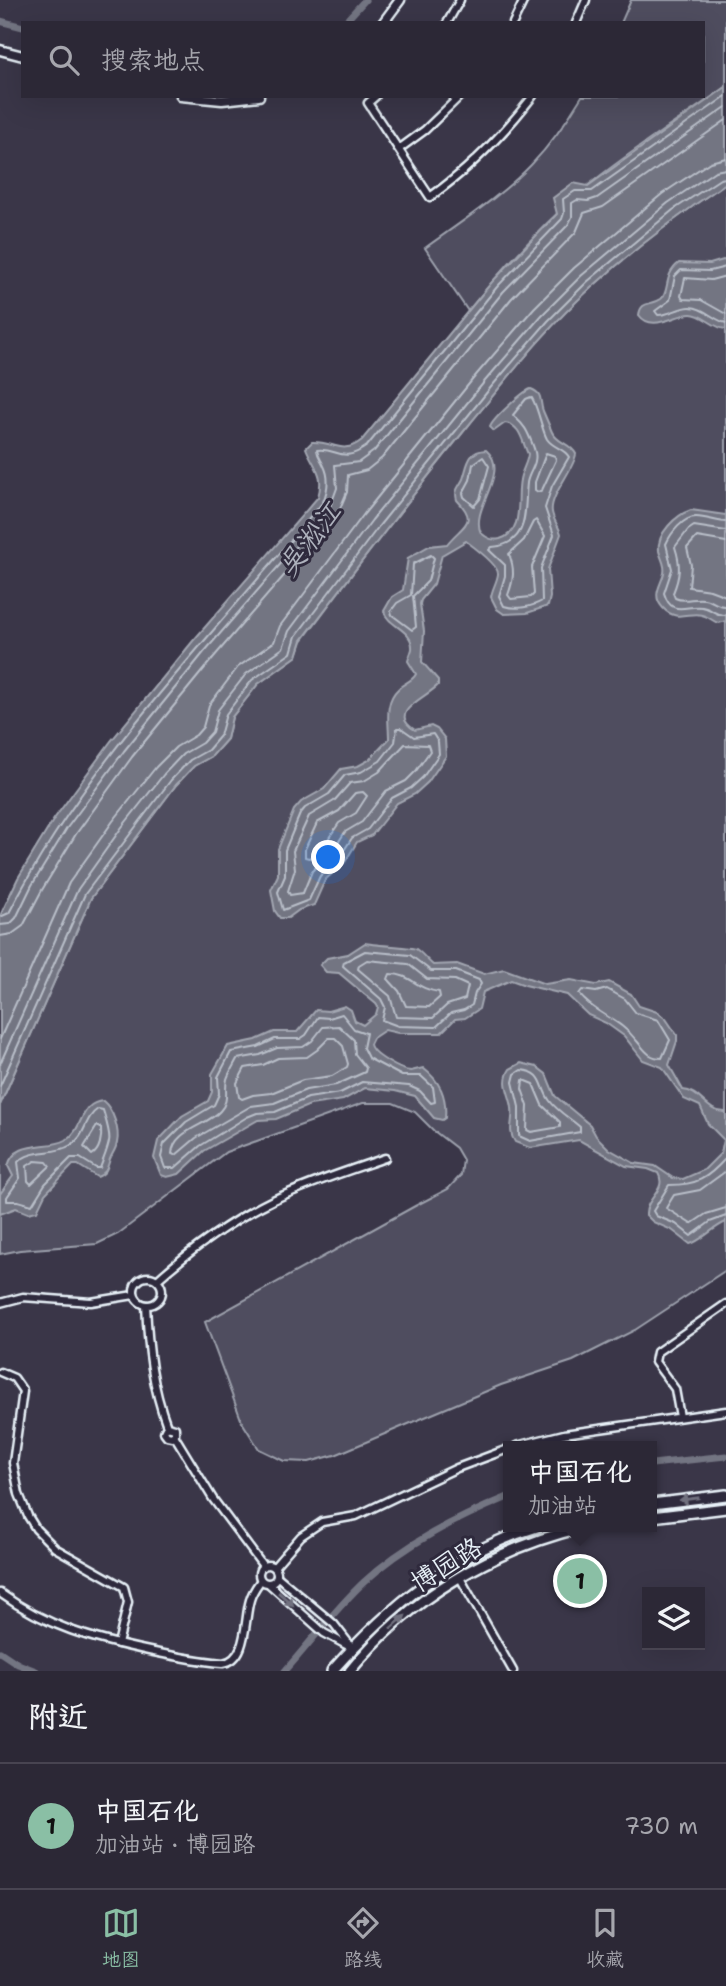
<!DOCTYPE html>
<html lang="zh">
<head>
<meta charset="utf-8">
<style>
  :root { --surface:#2c2836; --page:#383442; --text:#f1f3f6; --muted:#a6a6ad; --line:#484451; --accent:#8abfa5 }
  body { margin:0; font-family:"Shantell Sans","LXGW WenKai TC",sans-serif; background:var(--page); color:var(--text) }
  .controls { position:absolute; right:21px; bottom:21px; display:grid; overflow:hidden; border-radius:0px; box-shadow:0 7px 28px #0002 }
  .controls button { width:63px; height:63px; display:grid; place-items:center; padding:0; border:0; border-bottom:2px solid var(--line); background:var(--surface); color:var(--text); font:35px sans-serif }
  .you { position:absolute; left:329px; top:858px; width:24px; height:24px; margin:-18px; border:5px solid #fff; border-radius:50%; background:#1a73e8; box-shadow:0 0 0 10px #1a73e833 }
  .badge { display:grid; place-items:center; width:46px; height:46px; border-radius:50%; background:var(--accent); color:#111; font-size:23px; font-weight:700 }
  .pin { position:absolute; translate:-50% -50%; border:4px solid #fff; box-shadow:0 2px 7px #0006 }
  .popup { position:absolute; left:503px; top:1441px; width:154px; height:91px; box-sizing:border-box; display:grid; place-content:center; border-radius:0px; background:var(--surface); filter:drop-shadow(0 2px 5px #0005); font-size:23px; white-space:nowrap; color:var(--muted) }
  .popup b { font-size:26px; color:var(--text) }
  .popup::after { content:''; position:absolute; left:50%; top:100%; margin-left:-14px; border:14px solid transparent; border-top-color:var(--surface) }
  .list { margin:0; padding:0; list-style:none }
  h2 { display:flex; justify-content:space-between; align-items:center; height:91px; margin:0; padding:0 28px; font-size:30px }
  h2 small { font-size:23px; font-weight:400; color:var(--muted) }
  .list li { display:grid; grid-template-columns:46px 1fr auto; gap:21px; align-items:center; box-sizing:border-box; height:126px; padding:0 28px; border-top:2px solid var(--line) }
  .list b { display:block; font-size:26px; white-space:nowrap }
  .list p { margin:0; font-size:23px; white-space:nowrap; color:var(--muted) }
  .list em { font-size:23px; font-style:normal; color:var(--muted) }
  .icon { flex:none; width:38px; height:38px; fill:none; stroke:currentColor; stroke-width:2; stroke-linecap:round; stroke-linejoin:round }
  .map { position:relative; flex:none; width:726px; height:1671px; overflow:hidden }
  .search { position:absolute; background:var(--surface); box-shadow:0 7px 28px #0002; left:21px; right:21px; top:21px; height:77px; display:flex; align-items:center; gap:18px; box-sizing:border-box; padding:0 24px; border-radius:0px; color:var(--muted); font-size:26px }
  .sheet { height:217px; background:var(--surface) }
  nav { display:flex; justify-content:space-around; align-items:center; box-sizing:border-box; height:98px; border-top:2px solid var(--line); background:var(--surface); font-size:19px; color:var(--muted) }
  nav a { display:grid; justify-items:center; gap:4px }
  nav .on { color:var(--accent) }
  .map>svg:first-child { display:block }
  .green { fill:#504e5f; stroke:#9ca0ac; stroke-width:2 }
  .water { fill:#737482; stroke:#a2a6b1; stroke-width:2 }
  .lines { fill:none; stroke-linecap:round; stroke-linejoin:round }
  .shore { stroke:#b9bfc9; stroke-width:2 }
  .canal { stroke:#737482; stroke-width:7 }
  .street-casing { stroke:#e8f1f8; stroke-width:11 }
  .secondary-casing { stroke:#e8f1f8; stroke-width:13 }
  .primary-casing { stroke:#e8f1f8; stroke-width:14 }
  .street { stroke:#2f2a3d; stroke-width:6 }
  .secondary { stroke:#2f2a3d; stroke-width:8 }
  .primary { stroke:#2f2a3d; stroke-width:9 }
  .oneway { fill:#70707e }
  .labels { text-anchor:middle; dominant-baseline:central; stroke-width:6; stroke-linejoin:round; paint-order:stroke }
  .street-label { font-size:26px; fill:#e8f1f8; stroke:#2f2a3d }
  .water-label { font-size:28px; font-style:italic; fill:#aeb2bd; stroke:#2f2a3d }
</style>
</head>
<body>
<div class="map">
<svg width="726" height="1671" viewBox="0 0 726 1671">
  <rect width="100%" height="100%" fill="#3a3648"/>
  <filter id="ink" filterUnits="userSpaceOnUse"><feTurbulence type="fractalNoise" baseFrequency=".0143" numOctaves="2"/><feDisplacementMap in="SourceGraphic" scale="14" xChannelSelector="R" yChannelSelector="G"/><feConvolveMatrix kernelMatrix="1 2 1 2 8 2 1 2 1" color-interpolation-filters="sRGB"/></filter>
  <g filter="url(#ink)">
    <g class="green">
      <path d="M 631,0 L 726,0 L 726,87 C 681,119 628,152 586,187 C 543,224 504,267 468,311 L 425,248 C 461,222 500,197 531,165 C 551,144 567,121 582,96 L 703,96 L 703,23 L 621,23 Z"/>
      <path d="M 726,183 L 726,1270 L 635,1330 L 573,1361 L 501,1385 L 335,1455 L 309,1462 L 284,1461 L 259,1449 L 242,1422 L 205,1322 L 415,1206 L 448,1189 L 461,1175 L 463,1160 L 456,1148 L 434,1131 L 415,1112 L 393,1103 L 363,1103 L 226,1152 L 118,1234 L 97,1244 L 20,1250 L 0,1254 L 0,1105 L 91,898 L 176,785 L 194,766 L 212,756 L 227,739 L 232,717 L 258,684 L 297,656 L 302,641 C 356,568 411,497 468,426 C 507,379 546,328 592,287 C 634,249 679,215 726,183 Z"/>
    </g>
    <g class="water">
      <path d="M 726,87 L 726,183 C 679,215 634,249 592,287 C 546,328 507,379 468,426 C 411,497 356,568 302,640 L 297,656 L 258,684 L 232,717 L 227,739 L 212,756 L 194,766 L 176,785 L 91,898 L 0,1105 L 0,916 L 18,878 L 54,819 L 111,741 L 193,641 L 318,497 C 325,473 314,468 306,448 L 312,442 C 334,441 342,456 362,440 L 492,282 L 557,214 L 553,198 L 573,183 L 588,186 Z"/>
      <path d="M 723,260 L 726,261 L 726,329 C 713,328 703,314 691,314 C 675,314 652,333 639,315 C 641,300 651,306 661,299 C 670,292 663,275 679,263 L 710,264 Z"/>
      <path d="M 531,389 C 544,394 539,401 543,411 C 546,418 549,425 552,432 C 557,443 570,443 576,454 C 574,470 549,496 552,512 C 553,520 559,526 561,534 L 548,569 L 550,597 L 548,606 L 527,613 L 504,614 L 497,609 L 491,597 C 492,589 497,582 498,574 C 499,565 474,547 466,541 L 442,555 L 434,584 L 421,600 L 420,604 L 424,631 L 422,662 L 438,680 L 438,685 C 428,697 385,712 415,730 L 431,726 L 437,729 L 445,739 L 446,756 L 428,782 L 415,794 L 397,803 L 372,835 L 357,842 L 345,862 L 325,880 L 314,905 L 299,910 L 288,918 L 280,918 L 275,911 L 271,890 L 278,875 L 278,849 L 294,810 L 301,802 L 324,789 L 341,769 L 358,766 L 369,760 L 389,739 C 389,722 384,702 398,689 C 404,682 412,682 416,674 L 408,661 C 409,657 411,653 412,649 C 414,630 387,626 384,611 L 392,597 L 403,590 L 408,558 L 429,546 L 447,544 C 463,524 479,523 457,500 C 454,490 459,487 463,479 C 468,465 467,451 486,450 C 512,472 469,509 481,533 C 487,538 492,541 500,539 C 525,532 516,498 520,480 C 521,471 527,464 528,454 C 522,442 521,425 505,423 L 494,431 L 490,427 C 493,419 523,391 531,389 Z"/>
      <path d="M 691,510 L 726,515 L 726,621 L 719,623 C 713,622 711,618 705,616 C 691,609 678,624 663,608 C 651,595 661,586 664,573 C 666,565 661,559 659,551 C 656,534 676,515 691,510 Z"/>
      <path d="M 365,943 C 373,945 412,947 416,949 C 422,953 427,960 433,965 L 457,964 L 484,974 L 504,969 L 545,984 L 571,980 L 596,985 L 609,982 L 631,994 L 639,1006 L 657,1012 L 666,1019 L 677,1035 L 677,1041 L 669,1065 L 683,1090 C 701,1091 706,1113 726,1112 L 726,1222 C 712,1228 701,1241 690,1244 L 672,1230 L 653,1222 L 646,1215 C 645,1198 668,1190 658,1173 L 648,1169 L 626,1166 L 579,1140 L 530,1148 L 515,1142 C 507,1131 514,1120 512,1108 C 510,1093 501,1083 510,1069 L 521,1063 L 537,1067 L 546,1074 L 555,1096 L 590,1125 L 596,1136 L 609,1149 L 634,1163 L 655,1166 L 673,1178 L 683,1179 L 704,1170 L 721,1153 L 724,1140 L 708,1124 L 700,1106 L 684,1099 L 662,1067 L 643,1060 L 624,1036 L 606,1023 L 588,1015 L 567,995 L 525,985 L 511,980 L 483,992 L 479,1009 L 465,1018 L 455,1019 L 441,1033 L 398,1033 L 385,1030 L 373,1038 L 370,1044 C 371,1054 401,1071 411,1071 C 415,1070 419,1069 423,1068 C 440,1081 447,1096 445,1118 L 442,1120 L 434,1118 L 415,1096 L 395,1091 L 365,1088 L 343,1100 L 310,1105 L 276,1119 L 258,1120 L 204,1151 L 179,1174 L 167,1177 L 161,1175 L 154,1158 L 158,1141 L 182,1116 L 208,1101 L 212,1092 L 212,1074 L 228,1046 L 256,1040 L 274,1032 L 297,1032 L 316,1010 L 328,1011 L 345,1006 L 351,1010 L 355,1021 L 363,1025 L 376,1014 L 378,1007 L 376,1004 L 339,973 L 326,972 L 320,965 L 327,958 L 348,954 Z"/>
      <path d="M 103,1101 C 113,1109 120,1130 117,1143 C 116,1149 112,1154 110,1159 C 107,1168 107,1173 97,1177 L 78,1165 L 73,1165 L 45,1194 L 37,1211 L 28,1213 L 16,1208 L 0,1214 L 0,1194 L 13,1176 L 8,1166 C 15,1139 48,1150 66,1140 C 84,1129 79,1103 103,1101 Z"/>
    </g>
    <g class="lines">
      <g class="shore">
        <path d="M 726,267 L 710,271 L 681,270 L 675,276 L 670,300 L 655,311 L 658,315 C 670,315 679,307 690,307 C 703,307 714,320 726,323"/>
        <path d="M 726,276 L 711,280 L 685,278 L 681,296 L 683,299 L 701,300 L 726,314"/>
        <path d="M 531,397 C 537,403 541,428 547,439 C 553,448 564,448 569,457 L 552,486 L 545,508 L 554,535 L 541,568 L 542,601 C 532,607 516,610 504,606 L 499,596 L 505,576 L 505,565 L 489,550 L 492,547 C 530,544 524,511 527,483 C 528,473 538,464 535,452 C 534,447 527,430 524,427 C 521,422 516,419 513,415 L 526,399 Z"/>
        <path d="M 546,453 L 555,456 L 556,460 L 542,490 L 538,492 L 535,490 L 535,482 Z"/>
        <path d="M 483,457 L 489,466 L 480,499 L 474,506 L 464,497 L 463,493 L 470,480 L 473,464 Z"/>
        <path d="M 536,520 L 545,536 L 532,567 L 534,594 L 531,597 L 511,599 L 508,595 C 514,579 515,569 509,554 L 524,540 L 533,522 Z"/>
        <path d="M 726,522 C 716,522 707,517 696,517 C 683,517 671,533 666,544 L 672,569 L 664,593 C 672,620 689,602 706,608 C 715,611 716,616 726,615"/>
        <path d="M 726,531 L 694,526 L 688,530 L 675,547 C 681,565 680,576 673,593 L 675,598 C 685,603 693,597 704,599 C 713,600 717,607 726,606"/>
        <path d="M 726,542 L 697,537 L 687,548 L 691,565 L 689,587 L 710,590 L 726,596"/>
        <path d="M 431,555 L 434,558 L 428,581 L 413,596 L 416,627 L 412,630 L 392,615 L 391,611 L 397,603 L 411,595 L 413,564 Z"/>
        <path d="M 397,728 L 401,728 L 414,737 L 433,734 L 438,742 L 439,754 L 423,777 L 411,788 L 392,798 L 368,829 L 352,838 L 339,858 L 320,876 L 309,900 L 283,910 L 278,892 L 285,876 L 285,850 L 300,814 L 305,808 L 329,794 L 345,775 L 361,772 L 380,761 L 395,742 Z"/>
        <path d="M 405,744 L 428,745 L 430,751 L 416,771 L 406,781 L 386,791 L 362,822 L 345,832 L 332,852 L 312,871 L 303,893 L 290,895 L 288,891 L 295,869 L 293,851 L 309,816 L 334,801 L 350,783 L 364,781 L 379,772 Z"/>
        <path d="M 363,792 L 367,796 L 356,813 L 339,823 L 322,848 L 309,858 L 305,857 L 305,849 L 317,823 L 339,811 L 355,793 Z"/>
        <path d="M 0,917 L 9,913 C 88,758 214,635 323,502 C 328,490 330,478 324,466 C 321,459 318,457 317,450 C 338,447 341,465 367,446 L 497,287 L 562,219 L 564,213 L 563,199 L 575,191 L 592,191 L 726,96"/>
        <path d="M 0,925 L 10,924 L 16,918 L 32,885 L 67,828 L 124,751 L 205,651 L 330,507 L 337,488 L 335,465 L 359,462 L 374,451 L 503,292 L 568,225 L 572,217 L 572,203 L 577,200 L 588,201 L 597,198 L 726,107"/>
        <path d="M 0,936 L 12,934 L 23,926 L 42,890 L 76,834 L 132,757 L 213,658 L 338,513 L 347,492 L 348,475 L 367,470 L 382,458 L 511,299 L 576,232 L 584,213 L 603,207 L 726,120"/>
        <path d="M 365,951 L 410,955 L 431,971 L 456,971 L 479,980 L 481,984 L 475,993 L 472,1005 L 464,1010 L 451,1013 L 436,1027 L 398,1026 L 382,1020 L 385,1007 L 381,999 L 343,966 L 344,962 Z"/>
        <path d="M 367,960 L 408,964 L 427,979 L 455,980 L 468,986 L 465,999 L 447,1005 L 433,1018 L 396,1017 L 390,996 L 358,969 L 359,965 Z"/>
        <path d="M 390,974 C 412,974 415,989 439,992 L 440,997 L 429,1007 L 406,1006 L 399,991 L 388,979 Z"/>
        <path d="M 607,989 L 625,999 L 636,1013 L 658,1020 L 670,1040 L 662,1058 C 648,1058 645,1050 636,1040 C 620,1019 595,1014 579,994 L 582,990 L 596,992 Z"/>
        <path d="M 342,1014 L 354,1029 L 366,1033 L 363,1048 L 368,1058 L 402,1076 L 421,1076 L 433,1087 L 435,1102 L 431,1103 L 420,1091 L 409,1086 L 362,1082 L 340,1093 L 308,1098 L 275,1112 L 257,1113 L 247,1117 L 200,1146 L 175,1168 L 165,1168 L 161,1157 L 164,1144 L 186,1122 L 214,1105 L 219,1094 L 218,1077 L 231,1052 L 258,1047 L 275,1039 L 300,1039 L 306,1035 L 318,1017 L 329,1018 Z"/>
        <path d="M 339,1026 L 354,1040 L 355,1054 L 366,1068 L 365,1072 L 336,1085 L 306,1090 L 274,1103 L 251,1106 L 196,1138 L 176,1155 L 172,1154 C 173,1130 207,1126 220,1111 C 230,1100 224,1091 227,1079 C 229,1073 234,1065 237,1059 L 260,1055 L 277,1048 L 303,1047 L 312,1041 L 323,1027 Z"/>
        <path d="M 329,1038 L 335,1038 L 343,1046 L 348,1064 L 347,1067 L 332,1076 L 303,1080 L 271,1093 L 253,1095 L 242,1099 L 239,1097 L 237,1083 L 245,1068 L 263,1065 L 278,1058 L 307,1057 L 317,1050 Z"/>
        <path d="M 0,1039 L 69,883 L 113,821 L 156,767 L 176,747 L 196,735 L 203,727 L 209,705 L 238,667 L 274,642 L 280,626 L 364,514 L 477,374 L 534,308 L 574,268 L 662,194 L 710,162 L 726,158"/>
        <path d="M 0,1064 L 78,889 L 122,827 L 164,774 L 183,754 L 202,743 L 212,732 L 218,710 L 246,674 L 283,648 L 289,631 L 372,520 L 485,381 L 542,315 L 581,276 L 668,203 L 715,171 L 726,169"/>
        <path d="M 521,1070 C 545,1072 539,1086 550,1101 C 557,1111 571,1119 580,1127 L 580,1132 L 530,1141 L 519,1136 L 519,1107 L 513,1082 L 515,1074 Z"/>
        <path d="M 523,1080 L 533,1084 L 542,1105 L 560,1122 L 560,1127 L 531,1132 L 527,1130 L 528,1106 L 522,1089 Z"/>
        <path d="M 0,1086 L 85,894 L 171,780 L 190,760 L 208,750 L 220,736 L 226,714 L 252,680 L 291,653 L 296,636 L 379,526 L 492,386 L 548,321 L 587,282 L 673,210 L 720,179 L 726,178"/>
        <path d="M 98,1109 L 103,1110 C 112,1141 112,1137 100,1168 L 96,1168 L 80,1158 L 71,1158 L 45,1184 L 32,1205 L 18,1201 L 7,1201 L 7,1197 L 20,1178 L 18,1162 C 33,1148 53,1156 71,1145 C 86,1136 84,1118 98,1109 Z"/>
        <path d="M 97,1126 L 101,1128 C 102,1138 100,1150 92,1155 L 84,1147 Z"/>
        <path d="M 726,1158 C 707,1179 697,1185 669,1185 L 653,1211 L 656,1216 L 676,1224 L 691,1236 L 710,1222 L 726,1216"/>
        <path d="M 35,1161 L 47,1162 L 50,1166 L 31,1184 L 28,1181 L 27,1166 Z"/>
        <path d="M 726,1171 L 700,1190 L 674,1195 L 666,1208 L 691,1224 L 706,1214 L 726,1208"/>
      </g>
      <g class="canal">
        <path d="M 0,21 L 23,27"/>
        <path d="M 344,23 L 365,0"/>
        <path d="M 652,1464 L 726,1456"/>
        <path d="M 0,1652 L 18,1664 L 36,1671"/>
        <path d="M 285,1671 C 312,1641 335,1609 364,1582 C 405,1544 457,1518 508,1497"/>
      </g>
      <defs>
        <g id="street">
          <path d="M 447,23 L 460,0"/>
          <path d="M 513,23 L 524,0"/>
          <path d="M 576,23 L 586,0"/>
          <path d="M 376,96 L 368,103 L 430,197 C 471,168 503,135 533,96"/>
          <path d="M 399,149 L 425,130 L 460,96"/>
          <circle cx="148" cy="1291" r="14"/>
          <path d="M 157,1280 C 192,1249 230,1221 273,1200 C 309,1183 347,1171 385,1158"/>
          <path d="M 0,1303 L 23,1297 L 91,1302 L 134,1295"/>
          <path d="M 146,1305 C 148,1347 152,1386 167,1426 L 164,1432 L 167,1436 L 172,1437 L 175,1434 L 175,1428 L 167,1426"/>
          <path d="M 0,1372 L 14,1378 L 23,1391 L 13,1463 L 19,1494 L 28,1516 L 36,1529 L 55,1548 L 124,1587 L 128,1602 L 118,1644"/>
          <path d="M 680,1417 L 675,1389 L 655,1362 L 657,1352 L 726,1304"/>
          <path d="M 174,1435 L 213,1499 L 263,1566"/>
          <path d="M 516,1446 L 564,1434 L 726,1411"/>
          <circle cx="268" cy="1574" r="9"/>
          <path d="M 274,1567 L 301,1536 L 322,1522 L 356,1516 L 457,1468 L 508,1449"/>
          <path d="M 459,1576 L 513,1671"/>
          <path d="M 278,1577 L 334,1624 L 351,1646"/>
          <path d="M 269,1584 L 324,1633 L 352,1648"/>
          <path d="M 0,1593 C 47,1627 93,1639 149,1651 C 173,1656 198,1661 223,1663 C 248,1660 244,1619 250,1600 C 252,1592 256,1587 261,1580"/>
        </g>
        <g id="secondary">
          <path d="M 383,23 L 400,0"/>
          <path d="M 0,50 L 23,56"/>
          <path d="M 181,96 L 222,100 L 259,96"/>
        </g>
        <g id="primary">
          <path d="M 652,1504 L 726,1495"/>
          <path d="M 652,1517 L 726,1508"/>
          <path d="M 332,1671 C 389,1607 454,1552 537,1527"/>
          <path d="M 350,1671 C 409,1597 493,1549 584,1527"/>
        </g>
      </defs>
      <use href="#street" class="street-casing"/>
      <use href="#secondary" class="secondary-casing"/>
      <use href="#primary" class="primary-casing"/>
      <use href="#street" class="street"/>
      <use href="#secondary" class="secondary"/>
      <use href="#primary" class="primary"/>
    </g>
    <defs><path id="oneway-solid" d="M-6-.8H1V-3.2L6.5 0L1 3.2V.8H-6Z" transform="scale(1.75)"/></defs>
    <g class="oneway">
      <use href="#oneway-solid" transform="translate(689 1499) rotate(172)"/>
      <use href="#oneway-solid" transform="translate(286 1599) rotate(41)"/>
      <use href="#oneway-solid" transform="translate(398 1622) rotate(-41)"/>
    </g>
  </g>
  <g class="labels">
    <g class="street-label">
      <text transform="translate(446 1564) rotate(-32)">博园路</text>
    </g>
    <g class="water-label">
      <text transform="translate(309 539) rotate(-52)">吴淞江</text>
    </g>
  </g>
</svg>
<div class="controls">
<button><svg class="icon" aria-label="layers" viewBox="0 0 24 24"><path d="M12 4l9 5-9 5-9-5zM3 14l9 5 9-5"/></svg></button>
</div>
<div class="you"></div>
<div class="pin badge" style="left:580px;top:1581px">1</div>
<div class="popup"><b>中国石化</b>加油站</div>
<div class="search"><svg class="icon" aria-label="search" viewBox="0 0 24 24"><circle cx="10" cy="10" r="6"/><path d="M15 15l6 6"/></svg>搜索地点</div>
</div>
<section class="sheet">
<h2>附近<small></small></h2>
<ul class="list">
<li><span class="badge">1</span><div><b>中国石化</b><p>加油站 · 博园路</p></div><em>730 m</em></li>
</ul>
</section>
<nav>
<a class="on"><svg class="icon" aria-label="map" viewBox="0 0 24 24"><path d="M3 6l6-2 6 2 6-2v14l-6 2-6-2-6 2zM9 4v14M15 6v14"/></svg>地图</a>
<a><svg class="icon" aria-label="directions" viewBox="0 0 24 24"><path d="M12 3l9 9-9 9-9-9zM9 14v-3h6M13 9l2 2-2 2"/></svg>路线</a>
<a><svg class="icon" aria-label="saved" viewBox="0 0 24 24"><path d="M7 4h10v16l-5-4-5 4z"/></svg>收藏</a>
</nav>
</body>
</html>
